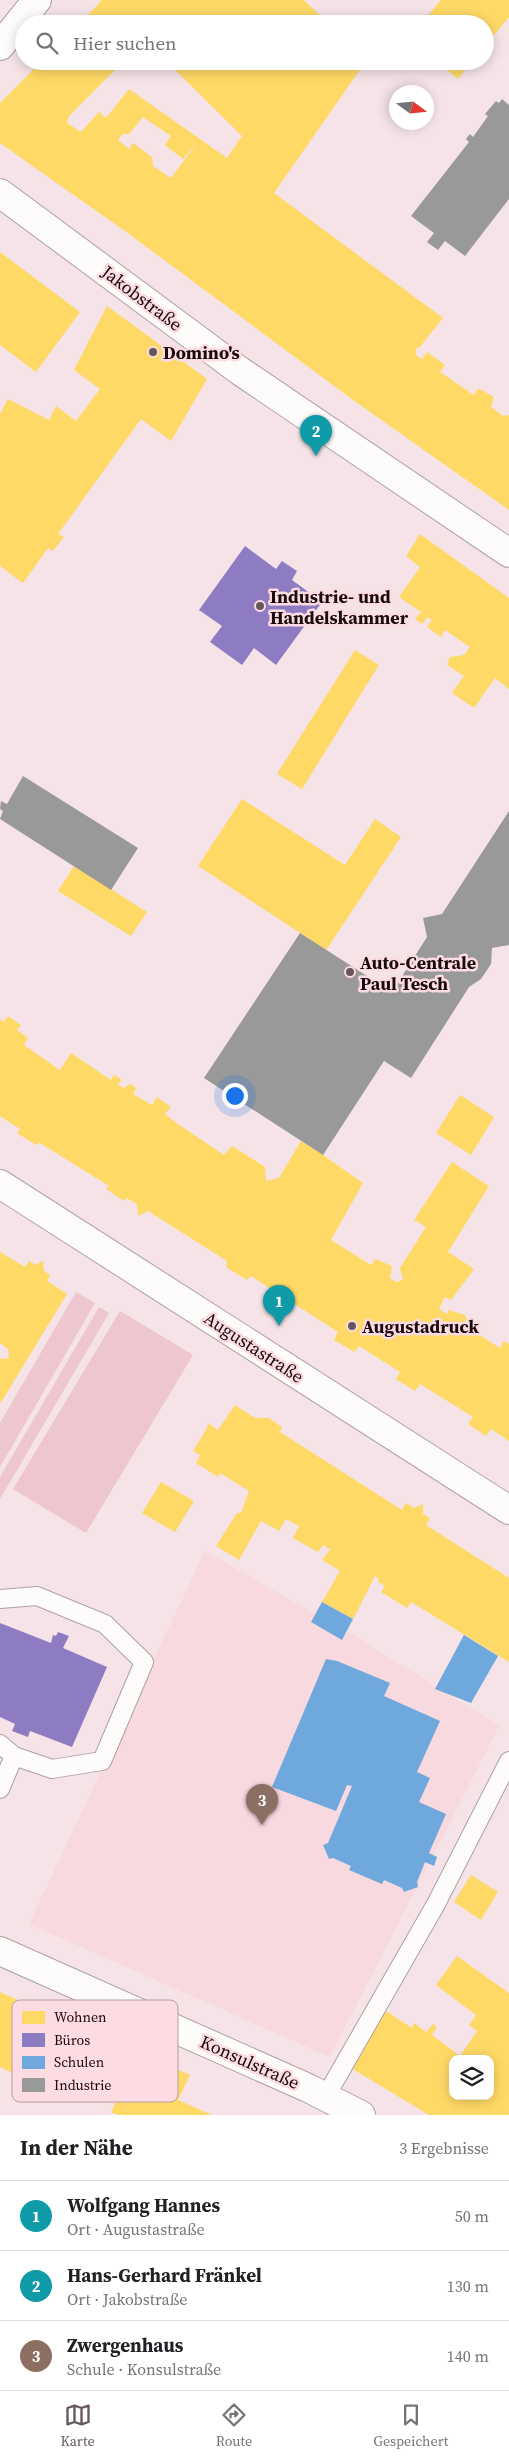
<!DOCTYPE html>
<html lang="de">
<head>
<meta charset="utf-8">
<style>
  :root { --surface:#fff; --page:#f2f2f2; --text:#202124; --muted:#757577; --line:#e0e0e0; --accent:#65575a }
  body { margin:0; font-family:"Source Serif 4",serif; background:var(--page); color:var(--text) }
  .controls { position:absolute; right:15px; bottom:15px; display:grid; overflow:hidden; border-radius:10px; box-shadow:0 2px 12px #0003 }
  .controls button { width:45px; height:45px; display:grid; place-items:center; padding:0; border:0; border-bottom:1px solid var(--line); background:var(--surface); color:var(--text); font:25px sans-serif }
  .compass { position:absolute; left:389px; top:85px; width:45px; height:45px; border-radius:50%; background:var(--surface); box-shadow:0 2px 12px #0003; rotate:105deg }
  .you { position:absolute; left:234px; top:1095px; width:18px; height:18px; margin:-12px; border:4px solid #fff; border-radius:50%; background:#1a73e8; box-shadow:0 0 0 8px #1a73e833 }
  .badge { display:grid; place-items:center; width:32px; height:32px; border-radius:50%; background:var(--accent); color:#fff; font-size:16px; font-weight:700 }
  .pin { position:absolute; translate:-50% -41px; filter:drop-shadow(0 1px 2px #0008) }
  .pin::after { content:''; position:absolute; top:26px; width:18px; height:15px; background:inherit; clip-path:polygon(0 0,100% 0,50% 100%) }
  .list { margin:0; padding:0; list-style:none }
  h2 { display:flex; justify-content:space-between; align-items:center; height:65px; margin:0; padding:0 20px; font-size:21px }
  h2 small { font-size:16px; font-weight:400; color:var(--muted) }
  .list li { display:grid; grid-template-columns:32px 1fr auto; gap:15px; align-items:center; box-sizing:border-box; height:70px; padding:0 20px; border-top:1px solid var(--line) }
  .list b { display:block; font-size:19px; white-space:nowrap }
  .list p { margin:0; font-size:16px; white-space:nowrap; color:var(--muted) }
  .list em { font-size:16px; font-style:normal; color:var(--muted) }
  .icon { flex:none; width:28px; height:28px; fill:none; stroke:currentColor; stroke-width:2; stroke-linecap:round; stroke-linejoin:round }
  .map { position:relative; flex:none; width:509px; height:2115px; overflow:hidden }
  .search { position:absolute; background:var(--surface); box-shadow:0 2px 12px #0003; left:15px; right:15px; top:15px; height:55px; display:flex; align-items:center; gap:12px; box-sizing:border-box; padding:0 18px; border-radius:28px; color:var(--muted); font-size:19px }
  .sheet { height:275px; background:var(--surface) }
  nav { display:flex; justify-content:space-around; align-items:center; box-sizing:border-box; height:70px; border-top:1px solid var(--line); background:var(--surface); font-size:14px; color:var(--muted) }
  nav a { display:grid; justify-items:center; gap:2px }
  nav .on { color:var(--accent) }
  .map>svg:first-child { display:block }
  .built { fill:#f7d9df }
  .park { fill:#edc6cf }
  .homes { fill:#ffd966; fill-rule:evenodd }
  .offices { fill:#8e7cc3 }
  .schools { fill:#6fa8dc }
  .industry { fill:#999 }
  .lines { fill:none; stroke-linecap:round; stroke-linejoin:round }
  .service-casing { stroke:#afa0a3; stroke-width:20 }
  .minor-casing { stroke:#afa0a3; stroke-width:30 }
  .secondary-casing { stroke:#afa0a3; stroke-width:30 }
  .service { stroke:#fefbfb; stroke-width:18 }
  .minor { stroke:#fefbfb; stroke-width:28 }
  .secondary { stroke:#fefbfb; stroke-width:28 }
  .poi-dot { fill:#65575a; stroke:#fddbe2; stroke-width:2 }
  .labels { text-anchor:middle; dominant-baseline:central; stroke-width:5; stroke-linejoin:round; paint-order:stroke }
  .street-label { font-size:18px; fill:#180b0e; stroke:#fddbe2 }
  .poi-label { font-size:18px; font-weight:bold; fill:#180b0e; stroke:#fddbe2; text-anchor:start }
  .key { fill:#fddbe2; stroke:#b89da2; stroke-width:1 }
  .key-label { font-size:14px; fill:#180b0e }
</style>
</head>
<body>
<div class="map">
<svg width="509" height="2115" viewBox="0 0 509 2115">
  <rect width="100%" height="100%" fill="#f5e3e7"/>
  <path class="built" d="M 205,1551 L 315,1614 L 311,1622 L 342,1640 L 347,1631 L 499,1726 L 330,2057 L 29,1924 Z"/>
  <g class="park">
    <path d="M 76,1292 L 95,1303 L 0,1467 L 0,1423 Z"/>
    <path d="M 99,1307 L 109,1313 L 0,1499 L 0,1477 Z"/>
    <path d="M 120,1311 L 193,1355 L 86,1533 L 13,1489 Z"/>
  </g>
  <g class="homes">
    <path d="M 102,0 L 304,0 L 329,24 L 79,24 Z"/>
    <path d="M 441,0 L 509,0 L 509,17 L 485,46 L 485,24 L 421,24 Z"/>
    <path d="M 42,61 L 124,61 L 69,116 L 67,123 L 81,132 L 99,112 L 106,118 L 129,89 L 227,158 L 242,136 L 166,61 L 366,61 L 274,193 L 443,318 L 419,348 L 416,348 L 416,355 L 422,359 L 427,352 L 445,365 L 440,372 L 474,395 L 478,388 L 494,397 L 491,407 L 503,416 L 509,415 L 509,510 L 353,400 L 129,234 L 0,143 L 0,103 ZM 143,117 L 171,136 L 165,145 L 183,159 L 197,143 L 171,178 L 153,166 L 152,157 L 133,143 L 129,149 L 118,140 L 122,134 L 129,134 Z"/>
    <path d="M 436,61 L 472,61 L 458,79 Z"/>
    <path d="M 0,252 L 80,312 L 36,372 L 0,345 Z"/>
    <path d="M 107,306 L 207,379 L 171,441 L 141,419 L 58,534 L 64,537 L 53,551 L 48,548 L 23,583 L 0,566 L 0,414 L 8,399 L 49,420 L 56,406 L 76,421 L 100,389 L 74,370 Z"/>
    <path d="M 420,534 L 509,598 L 509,689 L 495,678 L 474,708 L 452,693 L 464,676 L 447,665 L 450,657 L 464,655 L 470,647 L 445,630 L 441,637 L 427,627 L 432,620 L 427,617 L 423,624 L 415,619 L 421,612 L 399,597 L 420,567 L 406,556 Z"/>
    <path d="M 355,650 L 379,665 L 302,789 L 277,774 Z"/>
    <path d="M 242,799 L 345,865 L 375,819 L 401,837 L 326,950 L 198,866 Z"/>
    <path d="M 74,866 L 147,912 L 131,936 L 58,891 Z"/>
    <path d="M 8,1016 L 21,1025 L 17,1030 L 28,1038 L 24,1045 L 60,1070 L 71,1053 L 111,1080 L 114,1075 L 122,1080 L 118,1084 L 123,1088 L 130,1084 L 136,1088 L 133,1094 L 152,1105 L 157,1097 L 171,1107 L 165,1114 L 175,1122 L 224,1155 L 232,1146 L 265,1167 L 266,1181 L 279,1178 L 301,1141 L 323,1155 L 363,1183 L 331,1240 L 371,1265 L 375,1259 L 392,1266 L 390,1278 L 396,1282 L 403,1280 L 400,1268 L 426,1227 L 414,1220 L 452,1162 L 489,1186 L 448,1252 L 474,1269 L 451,1300 L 445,1297 L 439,1309 L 447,1314 L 449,1310 L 465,1315 L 467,1320 L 464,1325 L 500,1348 L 504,1341 L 509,1344 L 509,1441 L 491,1429 L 486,1436 L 468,1424 L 473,1417 L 420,1384 L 415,1391 L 396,1379 L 400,1372 L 359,1346 L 354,1352 L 334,1340 L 338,1332 L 251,1276 L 247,1280 L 226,1267 L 227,1261 L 148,1211 L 138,1216 L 137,1204 L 126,1198 L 124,1201 L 106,1189 L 109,1186 L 40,1143 L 36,1145 L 17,1133 L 20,1129 L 0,1116 L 0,1019 L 4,1022 Z"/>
    <path d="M 460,1095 L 494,1117 L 471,1155 L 436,1133 Z"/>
    <path d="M 0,1252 L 25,1267 L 29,1261 L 35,1265 L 43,1261 L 44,1271 L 50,1275 L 47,1281 L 67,1294 L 0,1404 L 0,1359 L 9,1358 L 8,1349 L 0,1343 Z"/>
    <path d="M 235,1405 L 255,1418 L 269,1418 L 282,1427 L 280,1432 L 402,1510 L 406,1503 L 414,1508 L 423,1504 L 423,1514 L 430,1518 L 426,1525 L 509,1578 L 509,1662 L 411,1602 L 407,1608 L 381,1592 L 385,1586 L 378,1582 L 379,1579 L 375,1576 L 353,1619 L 322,1602 L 340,1571 L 322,1560 L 330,1549 L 323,1545 L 318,1552 L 293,1538 L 299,1526 L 286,1519 L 279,1531 L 261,1521 L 239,1560 L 216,1546 L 237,1513 L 241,1513 L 249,1491 L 220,1473 L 218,1477 L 196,1463 L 200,1455 L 193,1451 L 207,1428 L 208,1423 L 218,1430 Z"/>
    <path d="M 161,1482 L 194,1501 L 175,1532 L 142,1513 Z"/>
    <path d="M 471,1875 L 498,1892 L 481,1920 L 454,1902 Z"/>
    <path d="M 457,1956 L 509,1993 L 509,2115 L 429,2115 L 351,2068 L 386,2011 L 412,2028 L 414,2023 L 426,2032 L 433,2024 L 437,2027 L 432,2035 L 460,2056 L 477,2031 L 469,2025 L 476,2015 L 436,1985 ZM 453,2059 L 490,2059 L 490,2096 L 453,2096 Z"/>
    <path d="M 0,1992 L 48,2014 L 21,2077 L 0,2067 Z"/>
    <path d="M 139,2052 L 190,2075 L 178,2100 L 212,2115 L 118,2115 L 111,2112 Z"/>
  </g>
  <g class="offices">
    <path d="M 245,546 L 276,569 L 282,561 L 297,571 L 292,580 L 322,602 L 276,665 L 254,648 L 242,665 L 210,642 L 222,626 L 199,610 Z"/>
    <path d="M 0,1623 L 51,1643 L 53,1635 L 56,1636 L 58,1632 L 69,1636 L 63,1648 L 107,1667 L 72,1747 L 30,1731 L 28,1737 L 12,1731 L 15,1724 L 0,1717 Z"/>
  </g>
  <g class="schools">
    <path d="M 322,1602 L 353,1619 L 342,1640 L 311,1622 Z"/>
    <path d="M 464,1635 L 498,1656 L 471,1703 L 435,1689 Z"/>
    <path d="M 326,1659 L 337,1661 L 390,1683 L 384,1696 L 440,1721 L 417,1772 L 430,1778 L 419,1802 L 446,1814 L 429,1853 L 437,1857 L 434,1866 L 425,1862 L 417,1882 L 418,1887 L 404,1892 L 402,1888 L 384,1880 L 382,1884 L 349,1870 L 351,1866 L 333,1858 L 329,1859 L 323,1845 L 328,1843 L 352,1786 L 347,1785 L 336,1811 L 272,1787 Z"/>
  </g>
  <g class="industry">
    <path d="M 502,99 L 509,105 L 509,199 L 465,256 L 445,241 L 438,250 L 427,242 L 434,233 L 411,216 L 469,142 L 466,139 L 470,134 L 473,137 L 488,116 L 485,114 L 496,101 L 499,103 Z"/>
    <path d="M 23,776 L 138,848 L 111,890 L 0,819 L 3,811 L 0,809 L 1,801 L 7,804 Z"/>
    <path d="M 509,811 L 509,945 L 492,948 L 491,964 L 481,979 L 469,987 L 411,1078 L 384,1061 L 323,1155 L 204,1078 L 300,933 L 392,992 L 427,937 L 423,918 L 442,914 Z"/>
  </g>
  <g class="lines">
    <defs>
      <g id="service">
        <path d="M 0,1599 L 37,1596 L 105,1624 L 144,1662 L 102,1761 L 52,1769 L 14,1756 L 0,1744"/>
        <path d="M 0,1789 L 14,1756"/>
        <path d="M 326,2096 L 436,1904 L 509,1761"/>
      </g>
      <g id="minor">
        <path d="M 0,193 L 240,371 L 509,553"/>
        <path d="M 0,1184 L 509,1510"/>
        <path d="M 0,1951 L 308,2088 L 361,2115"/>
      </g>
      <path id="secondary" d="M 0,46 L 37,0"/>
    </defs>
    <use href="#service" class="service-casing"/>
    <use href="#minor" class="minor-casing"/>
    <use href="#secondary" class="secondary-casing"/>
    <use href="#service" class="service"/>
    <use href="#minor" class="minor"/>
    <use href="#secondary" class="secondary"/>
  </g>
  <g class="poi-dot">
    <circle cx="153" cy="352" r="5"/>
    <circle cx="260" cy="606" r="5"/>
    <circle cx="350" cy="972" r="5"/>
    <circle cx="352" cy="1326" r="5"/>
  </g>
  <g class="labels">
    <g class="street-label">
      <text transform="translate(142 298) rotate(37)">Jakobstraße</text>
      <text transform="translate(254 1347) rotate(33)">Augustastraße</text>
      <text transform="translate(250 2062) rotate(24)">Konsulstraße</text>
    </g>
    <g class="poi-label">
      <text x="163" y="352">Domino's</text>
      <text x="270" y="596">Industrie- und<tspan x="270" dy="21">Handelskammer</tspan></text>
      <text x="360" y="962">Auto-Centrale<tspan x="360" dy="21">Paul Tesch</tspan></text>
      <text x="362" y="1326">Augustadruck</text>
    </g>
  </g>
  <rect x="12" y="2000" width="166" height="102" rx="8" class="key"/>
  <rect x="22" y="2011" width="23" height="13" fill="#ffd966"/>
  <rect x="22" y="2033" width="23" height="14" fill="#8e7cc3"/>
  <rect x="22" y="2056" width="23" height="13" fill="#6fa8dc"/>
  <rect x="22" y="2078" width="23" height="14" fill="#999"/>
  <g class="key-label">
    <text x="54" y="2022">Wohnen</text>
    <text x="54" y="2045">Büros</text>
    <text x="54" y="2067">Schulen</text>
    <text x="54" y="2090">Industrie</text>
  </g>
</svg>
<div class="controls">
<button><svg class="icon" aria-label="layers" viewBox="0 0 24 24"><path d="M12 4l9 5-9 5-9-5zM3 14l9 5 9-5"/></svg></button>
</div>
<svg class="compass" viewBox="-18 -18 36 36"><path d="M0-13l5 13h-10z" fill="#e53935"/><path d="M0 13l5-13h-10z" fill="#757577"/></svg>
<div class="you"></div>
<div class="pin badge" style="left:279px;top:1326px;background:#0f9aa8">1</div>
<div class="pin badge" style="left:316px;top:456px;background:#0f9aa8">2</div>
<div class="pin badge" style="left:262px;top:1825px;background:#8d6e63">3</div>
<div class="search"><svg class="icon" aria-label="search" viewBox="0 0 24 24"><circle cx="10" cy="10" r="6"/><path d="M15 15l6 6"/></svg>Hier suchen</div>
</div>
<section class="sheet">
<h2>In der Nähe<small>3 Ergebnisse</small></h2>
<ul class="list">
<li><span class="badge" style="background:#0f9aa8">1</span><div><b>Wolfgang Hannes</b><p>Ort · Augustastraße</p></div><em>50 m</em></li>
<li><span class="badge" style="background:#0f9aa8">2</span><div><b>Hans-Gerhard Fränkel</b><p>Ort · Jakobstraße</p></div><em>130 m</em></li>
<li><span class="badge" style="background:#8d6e63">3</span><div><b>Zwergenhaus</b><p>Schule · Konsulstraße</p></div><em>140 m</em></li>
</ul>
</section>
<nav>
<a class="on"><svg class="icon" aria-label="map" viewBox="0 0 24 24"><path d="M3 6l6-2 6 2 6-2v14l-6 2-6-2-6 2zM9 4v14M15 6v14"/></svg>Karte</a>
<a><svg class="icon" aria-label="directions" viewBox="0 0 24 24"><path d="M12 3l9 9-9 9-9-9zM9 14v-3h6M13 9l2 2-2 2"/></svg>Route</a>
<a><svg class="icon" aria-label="saved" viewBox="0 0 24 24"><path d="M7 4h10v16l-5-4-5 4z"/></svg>Gespeichert</a>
</nav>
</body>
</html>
